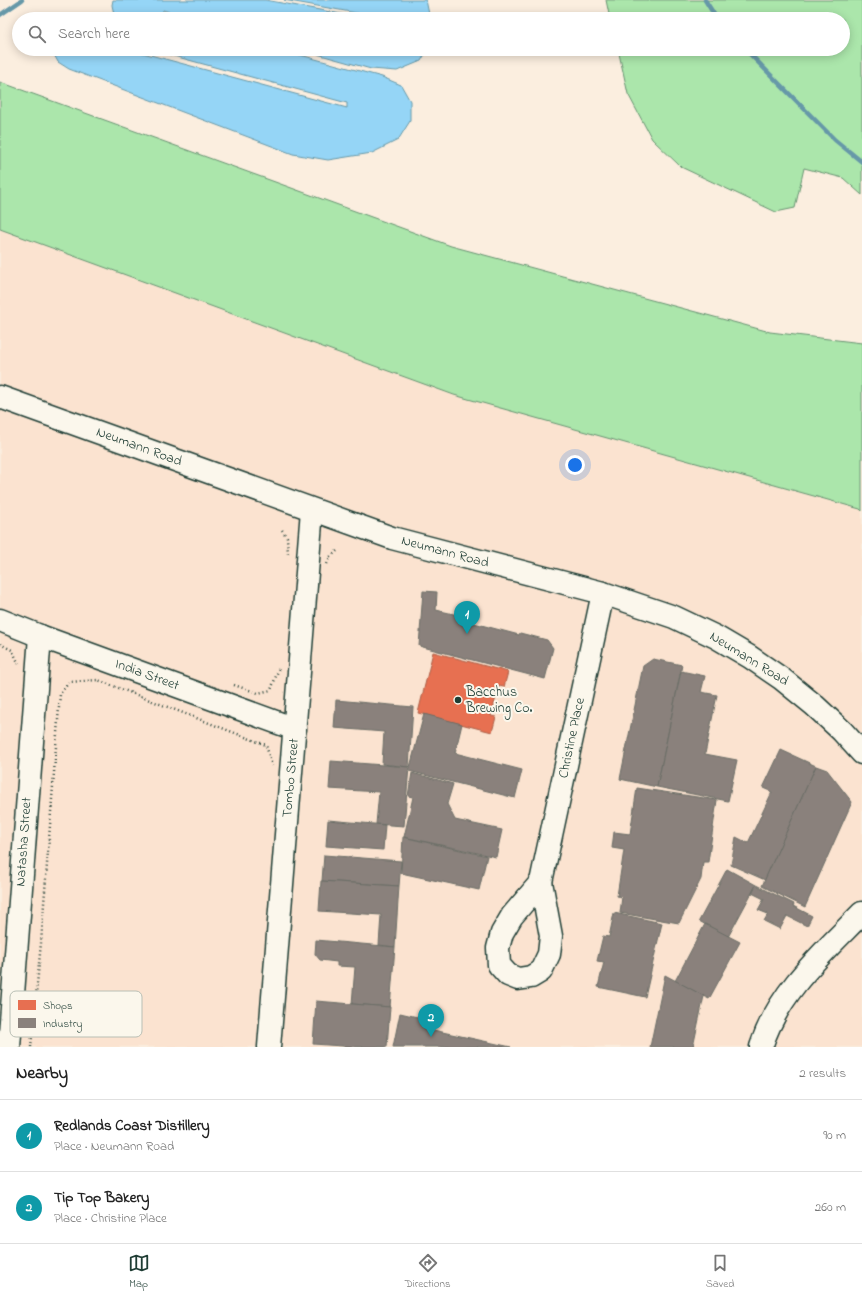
<!DOCTYPE html>
<html lang="en">
<head>
<meta charset="utf-8">
<style>
  :root { --surface:#fff; --page:#f6f6f6; --text:#222; --muted:#767676; --line:#e0e0e0; --accent:#1f3d34 }
  body { margin:0; font-family:"Indie Flower",sans-serif; background:var(--page); color:var(--text) }
  .you { position:absolute; left:575px; top:465px; width:14px; height:14px; margin:-10px; border:3px solid #fff; border-radius:50%; background:#1a73e8; box-shadow:0 0 0 6px #1a73e833 }
  .badge { display:grid; place-items:center; width:26px; height:26px; border-radius:50%; background:var(--accent); color:#fff; font-size:13px; font-weight:700 }
  .pin { position:absolute; translate:-50% -33px; filter:drop-shadow(0 1px 2px #0008) }
  .pin::after { content:''; position:absolute; top:21px; width:14px; height:12px; background:inherit; clip-path:polygon(0 0,100% 0,50% 100%) }
  .list { margin:0; padding:0; list-style:none }
  h2 { display:flex; justify-content:space-between; align-items:center; height:52px; margin:0; padding:0 16px; font-size:17px }
  h2 small { font-size:13px; font-weight:400; color:var(--muted) }
  .list li { display:grid; grid-template-columns:26px 1fr auto; gap:12px; align-items:center; box-sizing:border-box; height:72px; padding:0 16px; border-top:1px solid var(--line) }
  .list b { display:block; font-size:15px; white-space:nowrap }
  .list p { margin:0; font-size:13px; white-space:nowrap; color:var(--muted) }
  .list em { font-size:13px; font-style:normal; color:var(--muted) }
  .icon { flex:none; width:22px; height:22px; fill:none; stroke:currentColor; stroke-width:2; stroke-linecap:round; stroke-linejoin:round }
  .map { position:relative; flex:none; width:862px; height:1047px; overflow:hidden }
  .search { position:absolute; background:var(--surface); box-shadow:0 2px 10px #0003; left:12px; right:12px; top:12px; height:44px; display:flex; align-items:center; gap:10px; box-sizing:border-box; padding:0 14px; border-radius:22px; color:var(--muted); font-size:15px }
  .sheet { height:196px; background:var(--surface) }
  nav { display:flex; justify-content:space-around; align-items:center; box-sizing:border-box; height:56px; border-top:1px solid var(--line); background:var(--surface); font-size:11px; color:var(--muted) }
  nav a { display:grid; justify-items:center; gap:2px }
  nav .on { color:var(--accent) }
  .map>svg:first-child { display:block }
  .built { fill:#fbe3d0 }
  .green { fill:#abe6ab; stroke:#659270 }
  .water { fill:#95d5f6; stroke:#6698a8 }
  .shops { fill:#e76f51; stroke:#ab6048 }
  .industry { fill:#8a817c; stroke:#6a6d66 }
  .lines { fill:none; stroke-linecap:round; stroke-linejoin:round }
  .stream { stroke:#6698a8; stroke-width:4.5 }
  .minor-casing { stroke:#1f3d34; stroke-width:25 }
  .path { stroke:#1f3d34; stroke-width:2.5; stroke-dasharray:1 3; stroke-linecap:butt }
  .minor { stroke:#fbf7ec; stroke-width:22 }
  .poi-dot { fill:#1f3d34; stroke:#fbf7ec; stroke-width:1.5 }
  .labels { text-anchor:middle; dominant-baseline:central; stroke-width:4; stroke-linejoin:round; paint-order:stroke }
  .street-label { font-size:14px; fill:#1f3d34; stroke:#fbf7ec }
  .poi-label { font-size:14px; fill:#1f3d34; stroke:#fbf7ec; text-anchor:start }
  .key { fill:#fbf7ec; stroke:#b9bfb5; stroke-width:1 }
  .key-label { font-size:11px; fill:#1f3d34 }
</style>
</head>
<body>
<div class="map">
<svg width="862" height="1047" viewBox="0 0 862 1047">
  <rect width="100%" height="100%" fill="#fbeedf"/>
  <filter id="ink" filterUnits="userSpaceOnUse"><feTurbulence type="fractalNoise" baseFrequency=".025" numOctaves="2"/><feDisplacementMap in="SourceGraphic" scale="8" xChannelSelector="R" yChannelSelector="G"/><feConvolveMatrix kernelMatrix="1 2 1 2 8 2 1 2 1" color-interpolation-filters="sRGB"/></filter>
  <g filter="url(#ink)">
    <path class="built" d="M 0,229 L 454,395 L 860,509 L 862,511 L 862,1047 L 0,1047 Z"/>
    <g class="green">
      <path d="M 606,0 L 862,0 L 862,195 L 843,178 L 804,168 L 795,208 L 776,212 L 681,167 L 652,139 L 628,94 L 618,49 L 843,49 L 843,19 L 610,19 Z"/>
      <path d="M 0,82 L 451,246 L 770,332 L 862,343 L 862,511 L 860,509 L 454,395 L 0,229 Z"/>
    </g>
    <g class="water">
      <path d="M 113,0 L 265,0 L 369,19 L 193,19 L 163,10 L 162,17 L 168,19 L 115,19 L 112,5 Z"/>
      <path d="M 284,0 L 426,0 L 430,19 L 373,19 L 373,16 Z"/>
      <path d="M 51,49 L 128,49 L 347,108 L 347,103 L 148,49 L 278,49 L 382,77 L 401,85 L 410,101 L 410,121 L 398,140 L 372,153 L 328,160 L 293,154 L 69,69 L 58,62 Z"/>
      <path d="M 299,49 L 428,49 L 421,61 L 397,71 L 371,69 Z"/>
    </g>
    <path class="shops" d="M 433,652 L 508,672 L 504,687 L 499,686 L 491,716 L 496,717 L 492,732 L 418,713 Z"/>
    <g class="industry">
      <path d="M 423,591 L 437,592 L 436,610 L 458,615 L 457,617 L 471,621 L 470,622 L 519,635 L 520,633 L 547,640 L 553,648 L 545,679 L 419,646 Z"/>
      <path d="M 653,659 L 682,665 L 657,787 L 620,779 L 643,666 Z"/>
      <path d="M 681,671 L 705,676 L 701,692 L 717,695 L 705,754 L 737,760 L 728,801 L 657,787 Z"/>
      <path d="M 336,700 L 413,707 L 409,767 L 382,764 L 384,732 L 334,728 Z"/>
      <path d="M 424,714 L 462,724 L 455,753 L 522,770 L 515,798 L 409,771 Z"/>
      <path d="M 781,750 L 816,766 L 765,880 L 731,865 L 736,837 L 748,843 L 772,792 L 763,788 Z"/>
      <path d="M 331,761 L 409,767 L 404,826 L 376,824 L 379,792 L 329,789 Z"/>
      <path d="M 816,766 L 827,770 L 852,802 L 805,907 L 762,886 Z"/>
      <path d="M 412,773 L 453,784 L 447,804 L 455,820 L 502,830 L 496,857 L 404,837 L 413,797 L 408,796 Z"/>
      <path d="M 637,788 L 717,800 L 708,862 L 703,862 L 701,879 L 679,923 L 620,913 L 622,897 L 617,896 L 624,850 L 612,848 L 614,832 L 630,834 Z"/>
      <path d="M 328,820 L 385,825 L 383,850 L 326,846 Z"/>
      <path d="M 403,837 L 487,856 L 479,890 L 401,873 Z"/>
      <path d="M 324,855 L 401,861 L 399,886 L 322,881 Z"/>
      <path d="M 727,869 L 756,885 L 728,937 L 699,921 Z"/>
      <path d="M 321,881 L 399,886 L 395,947 L 379,945 L 381,915 L 319,911 Z"/>
      <path d="M 756,885 L 794,904 L 793,906 L 812,916 L 807,926 L 787,916 L 780,929 L 764,921 L 768,914 L 758,910 L 764,899 L 752,893 Z"/>
      <path d="M 614,913 L 662,923 L 645,997 L 598,987 L 604,962 L 597,961 L 603,936 L 609,937 Z"/>
      <path d="M 705,924 L 740,942 L 709,999 L 675,981 Z"/>
      <path d="M 316,940 L 395,947 L 390,1007 L 352,1004 L 355,967 L 337,966 L 337,962 L 320,960 L 315,954 Z"/>
      <path d="M 665,975 L 704,996 L 693,1047 L 650,1047 Z"/>
      <path d="M 316,1001 L 390,1007 L 387,1047 L 357,1047 L 313,1044 Z"/>
      <path d="M 400,1013 L 426,1019 L 424,1028 L 511,1047 L 393,1047 Z"/>
    </g>
    <g class="lines">
      <g class="stream">
        <path d="M 705,0 L 717,19"/>
        <path d="M 0,15 L 22,0"/>
        <path d="M 745,49 L 835,140 L 862,162"/>
      </g>
      <defs>
        <g id="minor">
          <path d="M 0,397 L 392,538 L 603,593 L 674,617 L 716,637 L 750,657 L 782,679 L 814,705 L 842,731 L 862,753"/>
          <path d="M 0,620 L 40,636 L 295,729"/>
          <path d="M 541,882 L 603,593"/>
          <path d="M 541,882 L 551,936 L 549,954 L 541,971 L 531,977 L 518,979 L 508,975 L 499,965 L 498,948 L 502,933 L 512,916 Z"/>
          <path d="M 9,1047 L 40,636"/>
          <path d="M 269,1047 L 312,510"/>
          <path d="M 761,1047 C 778,992 823,953 862,913"/>
        </g>
      </defs>
      <use href="#minor" class="minor-casing"/>
      <g class="path">
        <path d="M 282,530 L 287,537 L 288,555"/>
        <path d="M 327,564 L 329,558 L 337,551"/>
        <path d="M 0,644 L 12,650 L 19,664"/>
        <path d="M 234,685 L 258,693 L 271,690 L 279,668"/>
        <path d="M 31,1047 L 41,943 L 60,694 L 69,682 L 98,680 L 266,745 L 272,766"/>
      </g>
      <use href="#minor" class="minor"/>
    </g>
  </g>
  <circle class="poi-dot" cx="458" cy="700" r="4"/>
  <g class="labels">
    <g class="street-label">
      <text transform="translate(139 447) rotate(20)">Neumann Road</text>
      <text transform="translate(445 552) rotate(15)">Neumann Road</text>
      <text transform="translate(749 659) rotate(32)">Neumann Road</text>
      <text transform="translate(147 675) rotate(20)">India Street</text>
      <text transform="translate(572 738) rotate(-78)">Christine Place</text>
      <text transform="translate(291 778) rotate(-85)">Tombo Street</text>
      <text transform="translate(24 842) rotate(-86)">Natasha Street</text>
    </g>
    <g class="poi-label">
      <text x="466" y="692">Bacchus<tspan x="466" dy="16">Brewing Co.</tspan></text>
    </g>
  </g>
  <rect x="10" y="991" width="132" height="46" rx="6" class="key"/>
  <rect x="18" y="1000" width="18" height="10" fill="#e76f51"/>
  <rect x="18" y="1018" width="18" height="10" fill="#8a817c"/>
  <g class="key-label">
    <text x="43" y="1009">Shops</text>
    <text x="43" y="1027">Industry</text>
  </g>
</svg>
<div class="you"></div>
<div class="pin badge" style="left:467px;top:634px;background:#0f9aa8">1</div>
<div class="pin badge" style="left:431px;top:1037px;background:#0f9aa8">2</div>
<div class="search"><svg class="icon" aria-label="search" viewBox="0 0 24 24"><circle cx="10" cy="10" r="6"/><path d="M15 15l6 6"/></svg>Search here</div>
</div>
<section class="sheet">
<h2>Nearby<small>2 results</small></h2>
<ul class="list">
<li><span class="badge" style="background:#0f9aa8">1</span><div><b>Redlands Coast Distillery</b><p>Place · Neumann Road</p></div><em>90 m</em></li>
<li><span class="badge" style="background:#0f9aa8">2</span><div><b>Tip Top Bakery</b><p>Place · Christine Place</p></div><em>260 m</em></li>
</ul>
</section>
<nav>
<a class="on"><svg class="icon" aria-label="map" viewBox="0 0 24 24"><path d="M3 6l6-2 6 2 6-2v14l-6 2-6-2-6 2zM9 4v14M15 6v14"/></svg>Map</a>
<a><svg class="icon" aria-label="directions" viewBox="0 0 24 24"><path d="M12 3l9 9-9 9-9-9zM9 14v-3h6M13 9l2 2-2 2"/></svg>Directions</a>
<a><svg class="icon" aria-label="saved" viewBox="0 0 24 24"><path d="M7 4h10v16l-5-4-5 4z"/></svg>Saved</a>
</nav>
</body>
</html>
